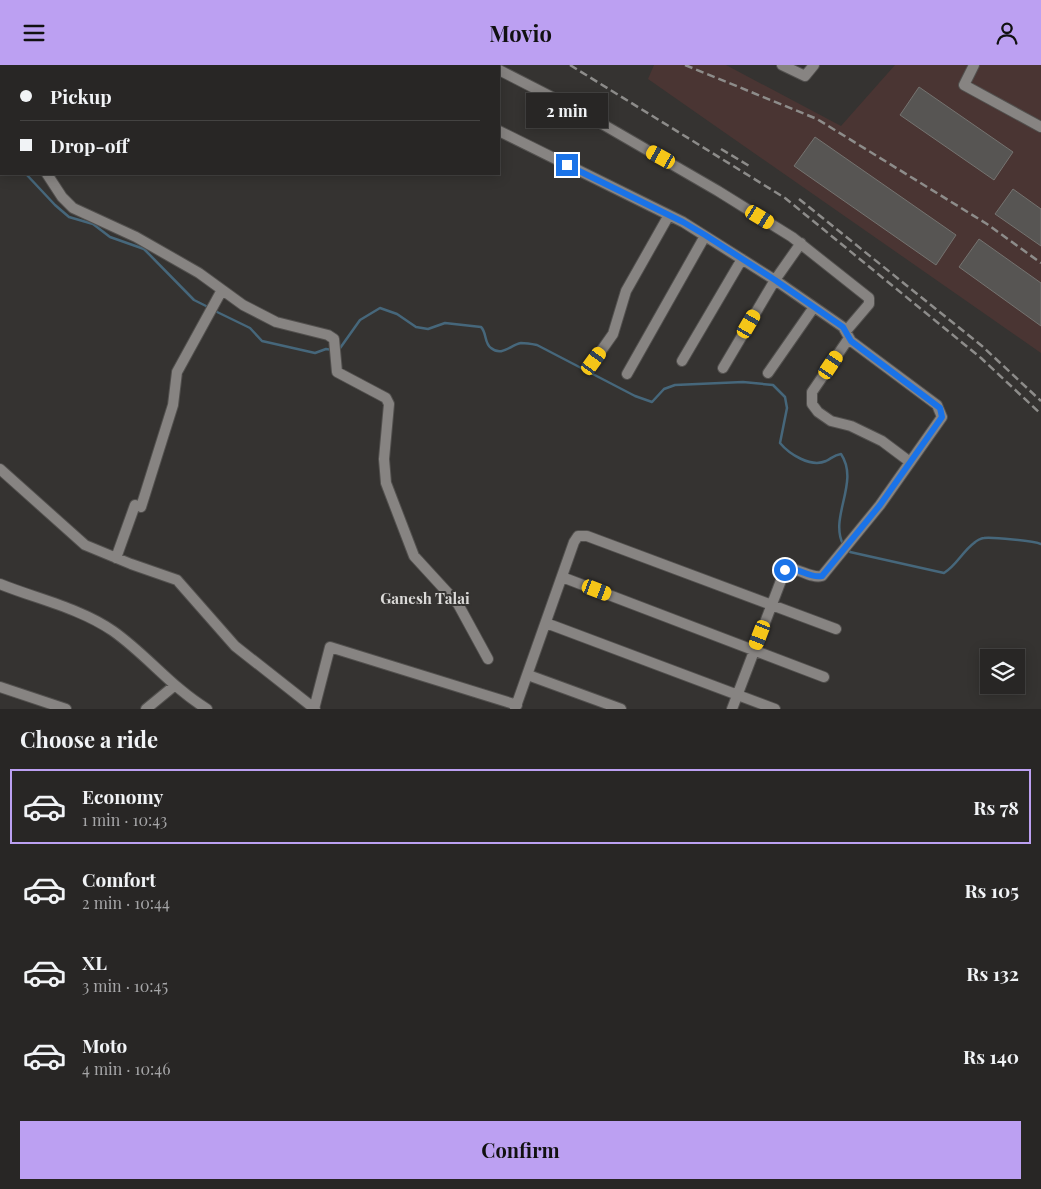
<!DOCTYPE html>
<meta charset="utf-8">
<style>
:root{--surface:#282625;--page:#302e2d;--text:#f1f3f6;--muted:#a5a5a7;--line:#444342;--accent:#bca0f2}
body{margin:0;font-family:"Playfair Display",serif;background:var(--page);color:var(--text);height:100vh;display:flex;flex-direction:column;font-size:19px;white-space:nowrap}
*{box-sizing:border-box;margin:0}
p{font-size:16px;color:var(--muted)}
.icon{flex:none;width:28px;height:28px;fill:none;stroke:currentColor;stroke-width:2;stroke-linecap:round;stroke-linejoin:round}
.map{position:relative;height:644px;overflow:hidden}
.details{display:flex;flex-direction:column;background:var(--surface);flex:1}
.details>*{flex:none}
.hud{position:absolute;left:0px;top:0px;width:500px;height:110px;box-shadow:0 2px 12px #0003,0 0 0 1px var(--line);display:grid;align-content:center;height:110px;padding:0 20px;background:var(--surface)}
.controls{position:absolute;left:980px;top:584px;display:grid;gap:10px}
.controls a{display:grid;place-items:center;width:45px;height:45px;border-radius:0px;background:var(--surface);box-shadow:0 2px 12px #0003,0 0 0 1px var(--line);font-size:25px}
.end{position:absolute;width:22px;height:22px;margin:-11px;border:6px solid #1a73e8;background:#fff;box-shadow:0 0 0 2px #fff}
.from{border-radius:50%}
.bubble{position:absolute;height:35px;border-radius:0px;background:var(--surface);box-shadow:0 2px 12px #0003,0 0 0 1px var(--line);font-size:16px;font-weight:700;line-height:35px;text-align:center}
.car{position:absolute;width:15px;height:30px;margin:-15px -8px;border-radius:6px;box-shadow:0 0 4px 1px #0007;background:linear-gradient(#f5c518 24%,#345 0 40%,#f5c518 0 76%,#345 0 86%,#f5c518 0)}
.hud b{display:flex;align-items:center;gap:18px;height:48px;font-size:19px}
.hud b+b{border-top:1px solid var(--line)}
.hud i{width:12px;height:12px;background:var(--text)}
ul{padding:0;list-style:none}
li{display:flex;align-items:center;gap:15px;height:75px;margin:0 10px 8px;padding:0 10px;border:2px solid transparent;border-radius:0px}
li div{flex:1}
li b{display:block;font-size:19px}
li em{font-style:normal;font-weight:700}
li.on{border-color:var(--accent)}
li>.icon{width:45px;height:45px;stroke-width:1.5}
h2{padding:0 20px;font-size:22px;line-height:60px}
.cta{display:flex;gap:10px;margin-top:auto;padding:10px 20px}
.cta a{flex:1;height:58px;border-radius:0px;background:var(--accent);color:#111;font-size:20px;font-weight:700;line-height:58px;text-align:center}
header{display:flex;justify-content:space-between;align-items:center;height:65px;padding:0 20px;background:var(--accent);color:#111;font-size:22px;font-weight:700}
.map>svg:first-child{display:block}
.industrial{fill:#4a3533}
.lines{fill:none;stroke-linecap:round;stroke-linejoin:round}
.stream{stroke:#46677b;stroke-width:2.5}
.building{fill:#575553;stroke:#757370}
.street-casing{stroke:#52504e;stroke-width:12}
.street{stroke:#878482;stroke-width:10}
.rail{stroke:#8d8c8a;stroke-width:2.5;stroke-dasharray:8 4;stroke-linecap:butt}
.route{stroke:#1a73e8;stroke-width:6}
.labels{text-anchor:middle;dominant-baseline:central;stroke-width:4;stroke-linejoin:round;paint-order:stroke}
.neighbourhood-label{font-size:15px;font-weight:bold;fill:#dbdad8;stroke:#353331}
</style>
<header><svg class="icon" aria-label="menu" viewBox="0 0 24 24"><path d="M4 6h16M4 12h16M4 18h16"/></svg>Movio<svg class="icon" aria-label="person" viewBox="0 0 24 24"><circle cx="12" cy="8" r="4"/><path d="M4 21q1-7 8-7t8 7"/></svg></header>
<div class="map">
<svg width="1041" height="644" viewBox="0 0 1041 644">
<rect width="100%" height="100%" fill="#353331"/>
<path class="industrial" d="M654,0H726L841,61L895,0H1041V288L648,14Z"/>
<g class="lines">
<path class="stream" d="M0,83L1,84
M26,109L55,140L69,152L93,159L110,172L144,184L194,235L208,242
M213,245L250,263L262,276L315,288L326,284L333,285
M338,286L360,255L380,243L397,249L416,262L428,264L445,258L481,262C487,268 484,278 491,283C502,292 510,280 521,278C526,278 532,279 537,280L635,331L652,337L664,324L675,320L743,317L773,320L785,332L787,343L780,378C789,389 811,403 826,396C832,393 834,390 841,389C860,417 829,452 843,479
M847,483L850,487L944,508C957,500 962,487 974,478C976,476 981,473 984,473C993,472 1033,476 1041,479"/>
</g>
<path class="building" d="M919,22L1013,87L994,115L900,50Z
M815,72L956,170L936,200L794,101Z
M1013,124L1041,144V181L995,149Z
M979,174L1041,218V261L959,202Z"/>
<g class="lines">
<defs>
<path id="street" d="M325,0L331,1
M489,0L492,1
M782,0L805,11L814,0
M974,0L964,20L1041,62
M214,1V0
M269,1L270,0
M441,1L442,0
M499,5L585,49L718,126L792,172L869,233V239L846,266
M0,34L1,35
M499,66L683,157L775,215L843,262L851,276L937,340L942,352L880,440L822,511C809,514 796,500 785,505L732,644
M47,109L62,132L73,143L136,172L199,208L243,240L276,257L328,270L334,274L337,307L386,333L389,339L384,394L386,418L414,491L458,539L488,594
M849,273L812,327V339L818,347L831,356L851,361L882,376L910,397
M594,296L613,269L626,226L669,150
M682,296L742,194
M723,303L775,215L801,178
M768,308L814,242
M627,309L705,171
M0,404L85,480L131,499L177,515L235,581L315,644
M141,442L173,340L177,307L222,225
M116,493L135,440
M562,512L824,612
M0,519C37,534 80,543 113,566C147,590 171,622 207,644
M546,558L775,644
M528,610L621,644
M0,622L66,644
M146,644L174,621
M314,644L330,582L517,640
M515,644L574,477L578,471H587L836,564"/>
</defs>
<use href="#street" class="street-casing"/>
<use href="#street" class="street"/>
<path class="rail" d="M570,0L785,133L981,293L1041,349
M685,0L817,54L987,159L1041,198
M721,84L751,102
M799,134L982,281L1041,336"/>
</g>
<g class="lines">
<path class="route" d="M567,100L683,157L705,170L775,215L843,262L851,276L940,343L942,352L880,440L822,511C809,514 796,500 785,505"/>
</g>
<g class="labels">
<g class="neighbourhood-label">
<text x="425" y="533">Ganesh Talai</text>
</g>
</g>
</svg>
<div class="controls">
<a><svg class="icon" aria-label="layers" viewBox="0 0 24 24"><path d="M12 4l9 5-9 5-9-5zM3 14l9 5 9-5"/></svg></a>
</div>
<i class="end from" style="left:785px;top:505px"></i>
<i class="end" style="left:567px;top:100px"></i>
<div class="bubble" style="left:526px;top:28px;width:82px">2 min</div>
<i class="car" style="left:661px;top:92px;rotate:299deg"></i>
<i class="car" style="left:760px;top:152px;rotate:121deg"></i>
<i class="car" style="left:749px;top:259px;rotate:30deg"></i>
<i class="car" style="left:594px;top:296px;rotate:36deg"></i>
<i class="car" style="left:831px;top:300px;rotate:34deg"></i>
<i class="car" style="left:597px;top:525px;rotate:111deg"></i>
<i class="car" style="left:760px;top:570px;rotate:201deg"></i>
<div class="hud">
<b><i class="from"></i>Pickup</b>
<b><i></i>Drop-off</b>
</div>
</div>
<section class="details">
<h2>Choose a ride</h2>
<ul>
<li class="on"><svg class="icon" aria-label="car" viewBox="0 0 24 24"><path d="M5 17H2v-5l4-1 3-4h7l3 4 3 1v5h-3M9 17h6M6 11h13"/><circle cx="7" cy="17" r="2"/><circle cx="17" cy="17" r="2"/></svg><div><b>Economy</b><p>1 min · 10:43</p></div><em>Rs 78</em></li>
<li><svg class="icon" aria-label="car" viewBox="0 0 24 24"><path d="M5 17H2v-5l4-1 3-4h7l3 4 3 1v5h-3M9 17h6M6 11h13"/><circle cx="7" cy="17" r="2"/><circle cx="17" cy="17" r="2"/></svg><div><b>Comfort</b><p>2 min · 10:44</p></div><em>Rs 105</em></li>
<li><svg class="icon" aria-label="car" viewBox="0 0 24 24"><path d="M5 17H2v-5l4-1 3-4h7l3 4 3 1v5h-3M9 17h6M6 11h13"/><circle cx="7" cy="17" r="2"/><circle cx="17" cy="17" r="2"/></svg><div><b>XL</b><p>3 min · 10:45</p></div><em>Rs 132</em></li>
<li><svg class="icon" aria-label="car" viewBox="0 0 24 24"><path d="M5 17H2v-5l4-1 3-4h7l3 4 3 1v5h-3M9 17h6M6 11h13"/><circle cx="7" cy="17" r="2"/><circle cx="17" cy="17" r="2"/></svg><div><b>Moto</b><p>4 min · 10:46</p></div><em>Rs 140</em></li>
</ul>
<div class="cta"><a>Confirm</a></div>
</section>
